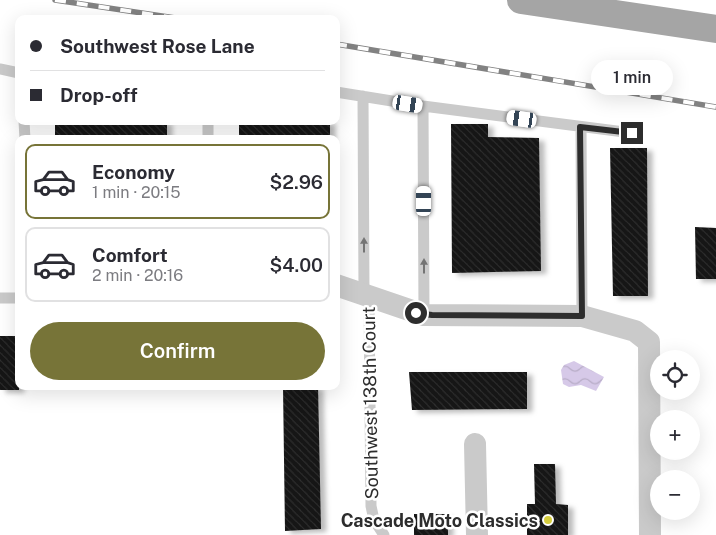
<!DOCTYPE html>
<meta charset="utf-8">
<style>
:root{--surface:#fff;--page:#f2f2f3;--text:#2b2b33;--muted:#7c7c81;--line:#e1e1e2;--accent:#777438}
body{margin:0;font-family:"Public Sans",sans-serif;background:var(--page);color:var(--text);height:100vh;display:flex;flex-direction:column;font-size:19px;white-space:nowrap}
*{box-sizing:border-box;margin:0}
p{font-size:16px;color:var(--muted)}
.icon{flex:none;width:28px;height:28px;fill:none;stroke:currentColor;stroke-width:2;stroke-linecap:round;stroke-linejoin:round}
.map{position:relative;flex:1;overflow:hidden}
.side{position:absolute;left:15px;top:135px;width:325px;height:255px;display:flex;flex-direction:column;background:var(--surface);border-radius:10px;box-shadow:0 5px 20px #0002}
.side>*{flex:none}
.guide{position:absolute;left:15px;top:15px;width:325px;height:110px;border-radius:10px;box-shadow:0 5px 20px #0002;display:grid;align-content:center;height:110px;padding:0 15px;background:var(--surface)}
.buttons{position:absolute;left:650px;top:350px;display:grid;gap:10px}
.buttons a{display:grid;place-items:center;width:50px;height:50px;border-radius:50%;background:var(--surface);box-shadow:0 5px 20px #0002;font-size:25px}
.end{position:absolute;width:22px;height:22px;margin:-11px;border:6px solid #2d2d2d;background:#fff;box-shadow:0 0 0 2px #fff}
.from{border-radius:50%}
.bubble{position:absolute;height:35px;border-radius:18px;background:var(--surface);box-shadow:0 5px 20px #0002;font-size:16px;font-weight:600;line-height:35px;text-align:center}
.car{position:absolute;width:15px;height:30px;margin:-15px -8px;border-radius:6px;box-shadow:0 0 4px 1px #0007;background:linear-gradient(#fff 24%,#345 0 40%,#fff 0 76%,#345 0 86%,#fff 0)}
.guide b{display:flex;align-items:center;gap:18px;height:48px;font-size:19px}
.guide b+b{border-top:1px solid var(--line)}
.guide i{width:12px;height:12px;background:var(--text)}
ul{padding:9px 0 0;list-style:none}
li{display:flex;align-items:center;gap:15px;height:75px;margin:0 10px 8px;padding:0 5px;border:2px solid var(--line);border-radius:10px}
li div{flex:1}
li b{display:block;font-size:19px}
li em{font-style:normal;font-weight:600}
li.current{border-color:var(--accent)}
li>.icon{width:45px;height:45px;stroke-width:1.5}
.primary-button{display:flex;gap:10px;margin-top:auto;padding:10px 15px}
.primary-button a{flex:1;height:58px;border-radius:30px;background:var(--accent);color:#fff;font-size:20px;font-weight:600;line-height:58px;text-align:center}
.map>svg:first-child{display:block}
.water{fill:url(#water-waves)}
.building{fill:url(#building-back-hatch);filter:url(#shadow)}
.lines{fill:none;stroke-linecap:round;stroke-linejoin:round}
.service{stroke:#cacaca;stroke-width:11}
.minor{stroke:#cacaca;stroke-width:22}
.primary{stroke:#a5a5a5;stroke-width:28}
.rail-casing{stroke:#828282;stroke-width:5.5}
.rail{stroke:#fff;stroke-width:4;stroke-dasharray:11;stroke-linecap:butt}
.oneway{fill:#747474}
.route{stroke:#2d2d2d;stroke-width:6}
.poi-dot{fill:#d5cd3e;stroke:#fff;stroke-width:2}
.labels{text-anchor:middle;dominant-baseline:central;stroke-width:5;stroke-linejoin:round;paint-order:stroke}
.street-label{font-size:18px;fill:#2d2d2d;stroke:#fff}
.poi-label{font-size:18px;font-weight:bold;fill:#2d2d2d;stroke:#fff;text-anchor:end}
</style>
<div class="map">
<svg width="716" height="535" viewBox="0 0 716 535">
<defs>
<pattern id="water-waves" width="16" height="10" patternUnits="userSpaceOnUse" patternTransform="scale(1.25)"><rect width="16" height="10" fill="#d6c9e8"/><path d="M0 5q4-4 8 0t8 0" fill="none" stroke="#b8adc7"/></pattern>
<pattern id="building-back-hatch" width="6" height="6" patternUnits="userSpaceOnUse" patternTransform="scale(1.25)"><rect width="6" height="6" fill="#141414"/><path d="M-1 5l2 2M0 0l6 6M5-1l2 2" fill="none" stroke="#2e2e2e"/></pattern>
<filter id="shadow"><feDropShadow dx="5.5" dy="3" stdDeviation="2.5" flood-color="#0004"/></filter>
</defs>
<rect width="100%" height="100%" fill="#fff"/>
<path class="water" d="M574,361L604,377L596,391L581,385L569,387L563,384L561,370L564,365Z"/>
<path class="building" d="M55,121H167V139H55Z
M239,121H330V139H239Z
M451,124H488V137L539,138L541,271L452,273Z
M610,148H647L648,296H613Z
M695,227L716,228V279H696Z
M0,336H19V390H0Z
M409,372H527V409L412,410Z
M283,386H318L321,529L285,531Z
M534,464H555L556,504L568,505V535H527V504H535Z
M414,514H448V535H414Z"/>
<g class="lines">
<path class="service" d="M0,69L19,73
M336,92L423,106L632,133
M363,96L364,294
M423,106L424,315
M24,121L25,139
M581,127L582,316
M208,139V121
M369,297L371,506L374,520L384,535
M0,298H19"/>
<path class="minor" d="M336,285L424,315L582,316L635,331L649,342L650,535
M475,444L477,535"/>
<path class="primary" d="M521,0L716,29"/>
<defs>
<path id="rail" d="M55,0L182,19
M336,44L716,107"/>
</defs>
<use href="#rail" class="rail-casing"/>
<use href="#rail" class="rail"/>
</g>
<defs><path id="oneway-solid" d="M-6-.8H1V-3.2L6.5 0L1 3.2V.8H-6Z" transform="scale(1.25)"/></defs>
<g class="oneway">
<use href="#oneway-solid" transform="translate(364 245) rotate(-90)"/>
<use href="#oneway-solid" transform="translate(424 266) rotate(-90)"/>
</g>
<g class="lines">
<path class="route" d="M416,313L432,315L582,316L580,127L632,133"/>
</g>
<circle class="poi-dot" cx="548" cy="520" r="5"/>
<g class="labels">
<g class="street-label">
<text transform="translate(370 403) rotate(-91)">Southwest 138th Court</text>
</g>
<g class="poi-label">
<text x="538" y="520">Cascade Moto Classics</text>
</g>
</g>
</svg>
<div class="buttons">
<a><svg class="icon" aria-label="locate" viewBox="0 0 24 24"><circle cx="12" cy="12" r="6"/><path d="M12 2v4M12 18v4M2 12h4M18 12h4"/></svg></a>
<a>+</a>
<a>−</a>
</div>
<i class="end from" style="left:416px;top:313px"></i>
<i class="end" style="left:632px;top:133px"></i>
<div class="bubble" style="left:591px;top:60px;width:82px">1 min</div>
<i class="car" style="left:408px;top:104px;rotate:99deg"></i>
<i class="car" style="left:522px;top:119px;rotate:278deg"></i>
<i class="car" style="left:424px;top:201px;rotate:0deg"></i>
<div class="guide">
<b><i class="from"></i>Southwest Rose Lane</b>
<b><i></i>Drop-off</b>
</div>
<section class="side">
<ul>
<li class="current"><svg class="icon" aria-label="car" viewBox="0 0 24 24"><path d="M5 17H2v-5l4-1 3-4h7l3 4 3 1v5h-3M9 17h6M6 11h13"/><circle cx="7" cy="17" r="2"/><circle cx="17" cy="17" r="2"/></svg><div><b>Economy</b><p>1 min · 20:15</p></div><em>$2.96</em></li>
<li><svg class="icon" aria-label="car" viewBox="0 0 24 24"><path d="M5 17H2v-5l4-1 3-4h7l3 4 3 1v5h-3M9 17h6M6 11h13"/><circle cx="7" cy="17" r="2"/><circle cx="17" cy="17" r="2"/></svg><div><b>Comfort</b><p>2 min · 20:16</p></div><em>$4.00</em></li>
</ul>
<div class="primary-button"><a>Confirm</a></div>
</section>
</div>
